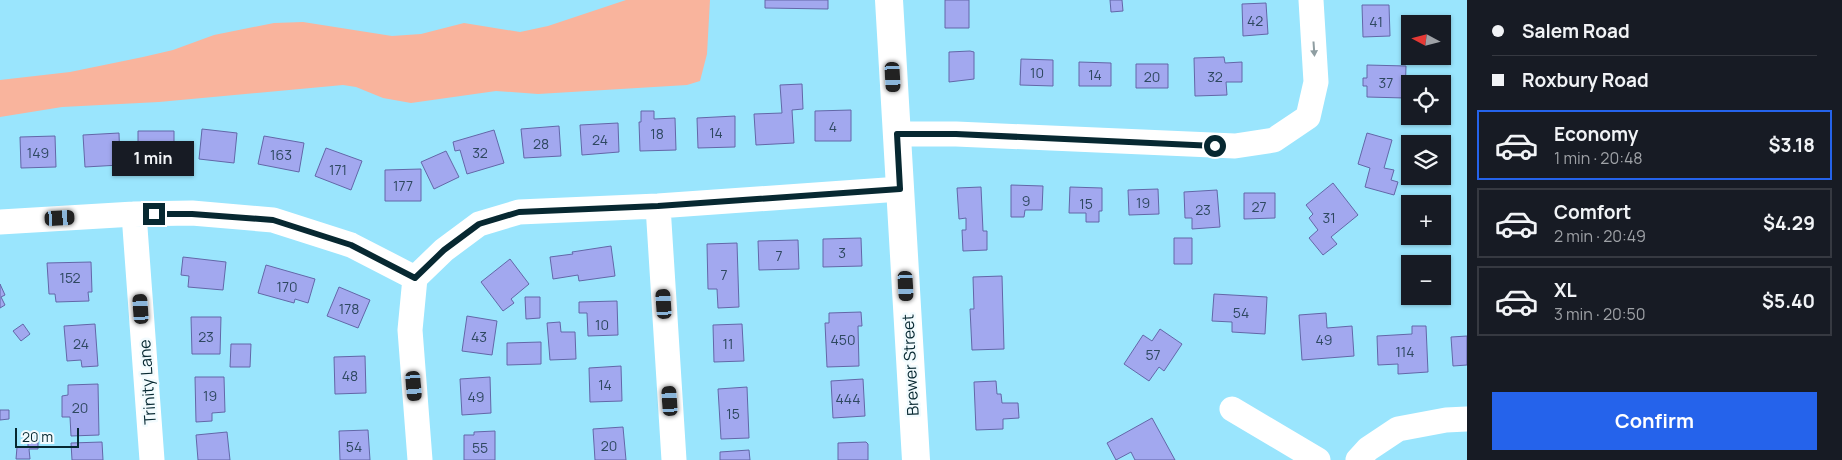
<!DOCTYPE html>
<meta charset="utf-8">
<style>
:root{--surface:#171b24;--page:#20242c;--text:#f1f3f6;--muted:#9ea1a6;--line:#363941;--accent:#2563eb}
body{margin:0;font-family:Manrope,sans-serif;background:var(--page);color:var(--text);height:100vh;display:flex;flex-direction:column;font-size:19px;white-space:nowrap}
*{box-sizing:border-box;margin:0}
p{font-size:16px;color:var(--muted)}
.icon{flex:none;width:28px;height:28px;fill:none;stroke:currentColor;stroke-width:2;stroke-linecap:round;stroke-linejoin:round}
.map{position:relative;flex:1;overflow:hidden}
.drawer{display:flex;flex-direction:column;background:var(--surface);width:375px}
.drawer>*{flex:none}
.hud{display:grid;align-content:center;height:110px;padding:0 25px;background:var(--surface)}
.needle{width:32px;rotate:277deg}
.fabs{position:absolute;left:1401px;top:15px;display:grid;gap:10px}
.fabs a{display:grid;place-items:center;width:50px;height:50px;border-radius:0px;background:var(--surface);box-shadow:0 1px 4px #0004;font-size:25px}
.scale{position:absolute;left:15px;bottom:12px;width:64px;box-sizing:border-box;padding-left:5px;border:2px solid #072831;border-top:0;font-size:14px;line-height:18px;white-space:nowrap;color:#072831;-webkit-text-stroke:4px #f2fbfe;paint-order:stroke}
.end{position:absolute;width:22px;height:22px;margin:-11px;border:6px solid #072831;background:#fff;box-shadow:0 0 0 2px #fff}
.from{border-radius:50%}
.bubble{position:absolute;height:35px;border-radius:0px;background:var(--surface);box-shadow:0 1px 4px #0004;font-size:16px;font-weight:700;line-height:35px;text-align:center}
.car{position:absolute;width:15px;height:30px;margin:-15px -8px;border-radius:6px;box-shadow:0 0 4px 1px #0007;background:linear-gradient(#222 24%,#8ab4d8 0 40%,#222 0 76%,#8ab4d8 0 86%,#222 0)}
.hud b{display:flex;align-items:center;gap:18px;height:48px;font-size:19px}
.hud b+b{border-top:1px solid var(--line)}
.hud i{width:12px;height:12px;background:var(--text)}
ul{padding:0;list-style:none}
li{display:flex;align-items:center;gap:15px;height:70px;margin:0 10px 8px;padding:0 15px;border:2px solid var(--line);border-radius:0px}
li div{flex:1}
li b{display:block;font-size:19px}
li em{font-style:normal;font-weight:700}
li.on{border-color:var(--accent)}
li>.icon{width:45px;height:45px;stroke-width:1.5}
.cta{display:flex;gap:10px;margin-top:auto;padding:10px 25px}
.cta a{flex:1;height:58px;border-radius:0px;background:var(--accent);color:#fff;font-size:20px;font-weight:700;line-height:58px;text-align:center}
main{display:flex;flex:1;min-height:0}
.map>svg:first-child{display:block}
.green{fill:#f9b49d}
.building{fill:#a2a8ef;stroke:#6367a8}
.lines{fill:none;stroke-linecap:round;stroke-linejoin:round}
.minor{stroke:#fff;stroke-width:25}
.secondary{stroke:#fff;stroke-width:28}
.oneway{fill:#8f9ea2}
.route{stroke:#072831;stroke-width:6}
.labels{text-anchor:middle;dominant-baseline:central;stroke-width:5;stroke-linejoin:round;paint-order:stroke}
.number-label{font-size:14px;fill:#2e4860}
.street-label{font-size:16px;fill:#072831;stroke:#f2fbfe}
</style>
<main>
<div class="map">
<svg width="1467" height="460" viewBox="0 0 1467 460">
<rect width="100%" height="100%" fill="#9ae5fd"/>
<path class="green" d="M626,0H710L707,54L700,81L687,85L538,94L496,91L411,103L383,98L356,87L343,85L159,102L62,107L0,117V80L70,72L143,57L173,50L214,35L274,23L303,22L392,36L421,34L464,23L520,32L548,26Z"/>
<path class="building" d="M765,0H828V9L765,8Z
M945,0H969V28H945Z
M1110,0H1122L1123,11L1111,12Z
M1266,3L1268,34L1243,36L1242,4Z
M1362,5H1389L1390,36L1363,37Z
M970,51L974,52V79L949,82V52Z
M1224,57L1225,63L1242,62V82H1226L1227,95L1195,96L1194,58Z
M1021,59L1053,60V86L1020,85Z
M1079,62L1111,63V86H1079Z
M1136,64H1168V88H1136Z
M1367,65L1406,66L1405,98L1367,97V86H1363V78H1367Z
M802,84L803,109L792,110L794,143L756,145L754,114L782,113L780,85Z
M851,110V141H815V111Z
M641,111H654V119L675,118L676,150L640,151L639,122H641Z
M735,116V147L698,148L697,118Z
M618,123L619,152L582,155L580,125Z
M559,126L561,156L524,158L521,129Z
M202,129L237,133L234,163L199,159Z
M494,130L504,163L467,174L460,150L455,151L453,142Z
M138,131H174V162H138Z
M119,133L120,165L85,167L83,135Z
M1367,133L1392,140L1384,168L1394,170L1391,180L1398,182L1394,195L1365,187L1370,168L1358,164Z
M55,136L56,167L21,168L20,137Z
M264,136L304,143L299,172L258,164Z
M326,148L362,161L351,190L315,176Z
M446,151L459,177L434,189L421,162Z
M421,169V201H385V170Z
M1333,183L1358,215L1331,237L1337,244L1323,255L1309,238L1318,230L1309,218L1313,214L1306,205Z
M1011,185L1043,186L1042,210H1025L1024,217H1011Z
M981,187L983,231H987V250L963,251L962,230H966V218L959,219L957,188Z
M1070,187L1102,188V211H1099V222H1086V213H1069Z
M1158,189L1159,214L1129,215L1128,190Z
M1217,190L1220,227L1192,229V218H1185L1184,192Z
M1244,193H1275V218L1244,219Z
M861,238L862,266L823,267V239Z
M1174,238H1192V264H1174Z
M798,240L799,269L759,270L758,241Z
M737,243L739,307L718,308L717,289H708L707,244Z
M611,246L615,276L579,281L578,275L553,279L550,257L573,254L572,252Z
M183,257L226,262L223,290L188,287L189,276L181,275Z
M510,259L529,284L511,299L514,303L503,311L481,282Z
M91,262L92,292H88L89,301L56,302L55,294H49L47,263Z
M266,265L315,279L308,303L295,299L294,303L258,293Z
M1002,276L1004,349L972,350L970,309H974L973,277Z
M0,284L5,295L1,297L5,305L0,308Z
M339,287L370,300L358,328L327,316Z
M1214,294L1267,297L1265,334L1232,332V322L1212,321Z
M525,297H540V318L526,319Z
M617,301L618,335L588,336L587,313H579V302Z
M861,312L862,326H858L859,366L827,367L825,323H829V313Z
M1326,313L1327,328L1352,326L1354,356L1302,360L1299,315Z
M467,316L497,321L492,355L462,351Z
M191,317H221L220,354H192Z
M560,322L561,332H575L576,359L550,360L547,323Z
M23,324L30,334L21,341L13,331Z
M95,324L98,366L82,367L81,360L67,361L64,326Z
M742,324L744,361L714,362L713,325Z
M1412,326H1426L1428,372L1398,374V364L1378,365L1377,336L1412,334Z
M1160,329L1182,344L1164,371L1159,367L1149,381L1124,364L1143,335L1152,341Z
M1467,336V365L1453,366L1451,337Z
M541,342V364L507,365V343Z
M231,344H251L250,367H230Z
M365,356L366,393L335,394L334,357Z
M621,366L622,401L590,402L589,368Z
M195,377H224L225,412L212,413V421L196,422Z
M490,377L491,413L462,415L460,379Z
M863,379L865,416L833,418L831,381Z
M996,381L997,394H1001L1002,403H1018L1019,418L1003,419V429L976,430L974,382Z
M98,384L99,435L71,436L70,417H62V396L68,395V385Z
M747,387L749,438L721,439L718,389Z
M0,410H9V419L0,420Z
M1152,418L1175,460H1135L1131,452L1116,460L1107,443Z
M623,427L626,460H595L593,429Z
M368,430L370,460H340L339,431Z
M495,431V460H464V435H474V432Z
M227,432L230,460H198L196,435Z
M28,441H38V449H29L30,459H16L17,447H28Z
M102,442L103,460H72L71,443Z
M866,442L868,444V460H838V443Z
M749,450L750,460H720V452Z"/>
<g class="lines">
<path class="minor" d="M897,134H956L1235,146L1274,140L1308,117L1316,82L1311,0
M658,206L674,460
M134,214L152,460
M0,222L134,214L192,213L273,220L351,245L415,278L444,250L479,224L519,212L658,206L900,189
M415,278L410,330L420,460
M1232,409L1318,460
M1358,460L1368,449L1398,429L1446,420L1467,419"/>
<path class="secondary" d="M889,0L916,460"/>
</g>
<defs><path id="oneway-solid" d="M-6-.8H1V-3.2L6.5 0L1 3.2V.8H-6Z" transform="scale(1.25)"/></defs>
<use class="oneway" href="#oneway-solid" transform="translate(1314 49) rotate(86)"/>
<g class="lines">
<path class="route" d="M154,214H192L273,220L351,245L415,278L444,250L479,224L519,212L658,206L900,189L897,134H956L1215,146"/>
</g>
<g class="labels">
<g class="number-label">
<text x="1255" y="20">42</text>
<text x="1376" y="21">41</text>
<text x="1037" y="72">10</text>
<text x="1095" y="74">14</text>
<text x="1152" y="76">20</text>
<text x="1215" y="76">32</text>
<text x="1386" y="82">37</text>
<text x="833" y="126">4</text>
<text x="716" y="132">14</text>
<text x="657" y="133">18</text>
<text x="600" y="139">24</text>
<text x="541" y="143">28</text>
<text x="38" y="152">149</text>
<text x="480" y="152">32</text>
<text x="281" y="154">163</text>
<text x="338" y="169">171</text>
<text x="403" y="185">177</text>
<text x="1026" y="200">9</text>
<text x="1143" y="202">19</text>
<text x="1086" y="203">15</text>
<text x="1259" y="206">27</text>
<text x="1203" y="209">23</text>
<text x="1329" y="217">31</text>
<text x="842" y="252">3</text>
<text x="779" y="255">7</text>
<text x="724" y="274">7</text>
<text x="70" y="277">152</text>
<text x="287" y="286">170</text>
<text x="349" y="308">178</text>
<text x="1241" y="312">54</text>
<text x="602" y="324">10</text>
<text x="206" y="336">23</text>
<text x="479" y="336">43</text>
<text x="843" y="339">450</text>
<text x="1324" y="339">49</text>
<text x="81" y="343">24</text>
<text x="728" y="343">11</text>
<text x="1405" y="351">114</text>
<text x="1153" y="354">57</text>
<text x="350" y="375">48</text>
<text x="605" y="384">14</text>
<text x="210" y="395">19</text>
<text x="476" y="396">49</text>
<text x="848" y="398">444</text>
<text x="80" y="407">20</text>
<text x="733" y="413">15</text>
<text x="609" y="445">20</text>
<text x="354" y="446">54</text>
<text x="480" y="447">55</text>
</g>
<g class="street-label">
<text transform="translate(910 365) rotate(-93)">Brewer Street</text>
<text transform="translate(147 382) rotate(-94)">Trinity Lane</text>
</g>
</g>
</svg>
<div class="fabs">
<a><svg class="needle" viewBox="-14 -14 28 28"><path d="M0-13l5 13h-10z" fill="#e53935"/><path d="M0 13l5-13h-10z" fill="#9ea1a6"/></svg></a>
<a><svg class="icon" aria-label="locate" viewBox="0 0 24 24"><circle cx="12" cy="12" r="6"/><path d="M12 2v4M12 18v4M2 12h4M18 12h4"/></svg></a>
<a><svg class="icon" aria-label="layers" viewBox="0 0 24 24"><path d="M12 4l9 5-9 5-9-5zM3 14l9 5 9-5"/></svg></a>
<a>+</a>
<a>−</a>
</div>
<div class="scale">20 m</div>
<i class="end from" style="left:1215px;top:146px"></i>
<i class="end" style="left:154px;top:214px"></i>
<div class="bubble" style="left:112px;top:141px;width:82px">1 min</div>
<i class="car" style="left:893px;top:77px;rotate:177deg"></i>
<i class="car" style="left:60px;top:218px;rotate:87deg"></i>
<i class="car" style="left:906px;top:286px;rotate:177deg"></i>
<i class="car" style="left:664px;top:304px;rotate:356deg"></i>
<i class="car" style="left:141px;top:309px;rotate:356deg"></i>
<i class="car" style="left:414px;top:386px;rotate:175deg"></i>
<i class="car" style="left:670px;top:401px;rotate:356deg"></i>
</div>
<section class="drawer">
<div class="hud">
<b><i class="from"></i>Salem Road</b>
<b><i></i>Roxbury Road</b>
</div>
<ul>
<li class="on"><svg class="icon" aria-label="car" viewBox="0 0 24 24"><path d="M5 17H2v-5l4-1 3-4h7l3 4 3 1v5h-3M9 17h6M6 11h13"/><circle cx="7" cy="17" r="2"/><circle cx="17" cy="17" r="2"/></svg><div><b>Economy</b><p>1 min · 20:48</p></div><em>$3.18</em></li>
<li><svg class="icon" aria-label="car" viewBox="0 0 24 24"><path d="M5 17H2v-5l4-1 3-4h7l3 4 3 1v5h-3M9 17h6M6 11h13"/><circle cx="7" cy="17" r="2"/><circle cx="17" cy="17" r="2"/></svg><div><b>Comfort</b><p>2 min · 20:49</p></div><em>$4.29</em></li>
<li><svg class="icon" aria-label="car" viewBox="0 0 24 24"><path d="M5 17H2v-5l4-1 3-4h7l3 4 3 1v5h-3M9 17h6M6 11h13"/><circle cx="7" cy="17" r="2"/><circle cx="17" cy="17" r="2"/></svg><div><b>XL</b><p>3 min · 20:50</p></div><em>$5.40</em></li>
</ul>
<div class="cta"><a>Confirm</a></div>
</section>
</main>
